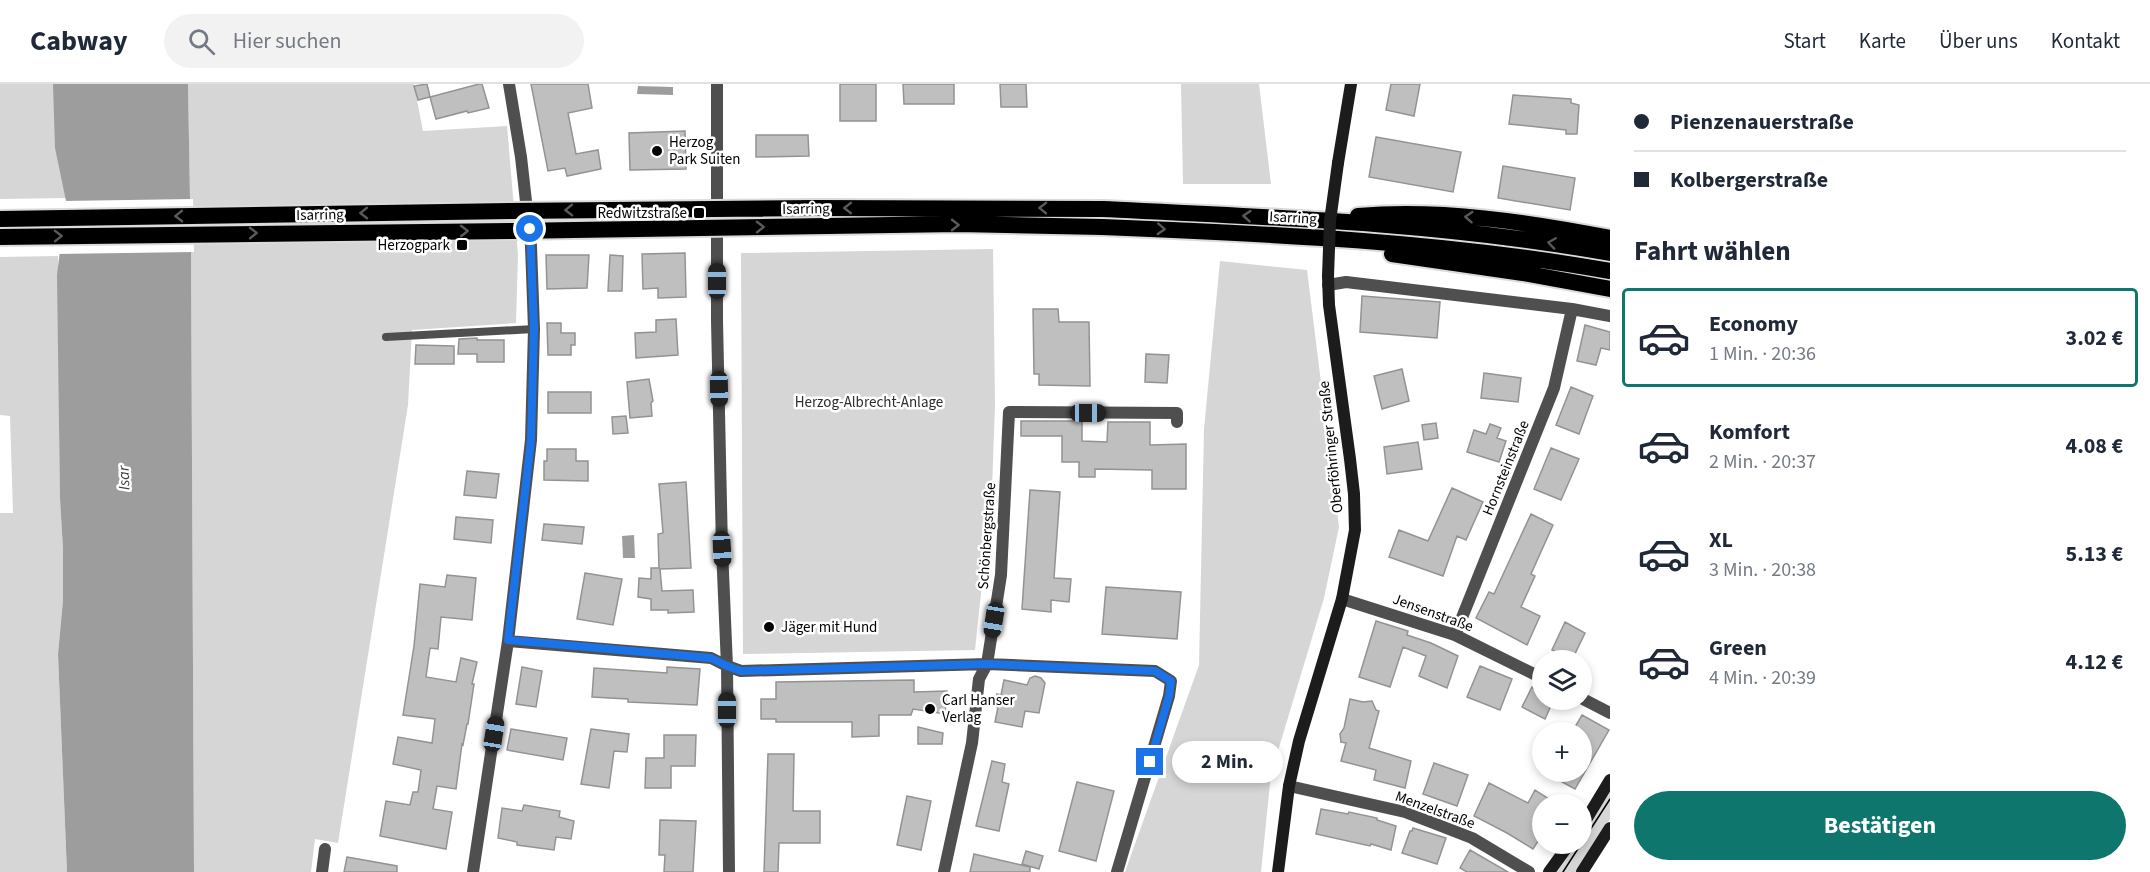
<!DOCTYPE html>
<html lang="de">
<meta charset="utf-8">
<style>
:root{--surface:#fff;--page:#f2f2f3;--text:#1f2937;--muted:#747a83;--line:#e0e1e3;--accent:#0f766e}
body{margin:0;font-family:"Source Sans 3",sans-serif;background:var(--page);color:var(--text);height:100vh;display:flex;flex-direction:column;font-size:22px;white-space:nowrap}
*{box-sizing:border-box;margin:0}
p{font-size:20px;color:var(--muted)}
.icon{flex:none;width:33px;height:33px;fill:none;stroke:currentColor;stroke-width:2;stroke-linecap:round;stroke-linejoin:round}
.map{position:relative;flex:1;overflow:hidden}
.side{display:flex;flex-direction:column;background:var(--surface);width:540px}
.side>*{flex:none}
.hud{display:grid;align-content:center;height:132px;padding:0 24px;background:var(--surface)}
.fabs{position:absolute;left:1532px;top:566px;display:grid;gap:12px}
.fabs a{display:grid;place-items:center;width:60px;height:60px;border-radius:50%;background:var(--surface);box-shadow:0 3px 9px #0003;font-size:30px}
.end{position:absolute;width:27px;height:27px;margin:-14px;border:8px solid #1a73e8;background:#fff;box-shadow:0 0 0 3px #fff}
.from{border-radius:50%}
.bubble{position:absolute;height:42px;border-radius:21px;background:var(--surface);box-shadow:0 3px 9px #0003;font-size:20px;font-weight:700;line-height:42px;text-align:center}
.car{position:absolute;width:18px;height:36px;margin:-18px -9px;border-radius:8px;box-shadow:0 0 4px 2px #0007;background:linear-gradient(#222 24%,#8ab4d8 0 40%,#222 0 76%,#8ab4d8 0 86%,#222 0)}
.hud b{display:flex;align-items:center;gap:21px;height:57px;font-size:22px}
.hud b+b{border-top:2px solid var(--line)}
.hud i{width:15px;height:15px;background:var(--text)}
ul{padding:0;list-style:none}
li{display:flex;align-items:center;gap:18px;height:99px;margin:0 12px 9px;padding:0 12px;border:3px solid transparent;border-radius:6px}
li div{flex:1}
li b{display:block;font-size:22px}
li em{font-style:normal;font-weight:700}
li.current{border-color:var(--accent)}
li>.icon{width:54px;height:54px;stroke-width:1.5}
h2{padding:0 24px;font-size:27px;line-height:72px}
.button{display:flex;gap:12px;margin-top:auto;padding:12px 24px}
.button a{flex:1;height:69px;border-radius:36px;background:var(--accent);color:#fff;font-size:24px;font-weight:700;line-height:69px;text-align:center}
header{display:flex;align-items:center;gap:36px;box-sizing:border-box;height:84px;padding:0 30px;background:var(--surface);border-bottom:2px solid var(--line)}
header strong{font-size:28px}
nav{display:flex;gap:33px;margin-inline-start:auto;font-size:21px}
.search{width:420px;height:54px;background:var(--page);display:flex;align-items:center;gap:15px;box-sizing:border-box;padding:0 21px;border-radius:33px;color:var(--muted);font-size:22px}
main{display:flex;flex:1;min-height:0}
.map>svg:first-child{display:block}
.green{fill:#d6d6d6}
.water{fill:#9d9d9d}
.pier{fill:#fff}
.building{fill:#bfbfbf;stroke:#939393;stroke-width:1.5}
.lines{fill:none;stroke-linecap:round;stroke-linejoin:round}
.trunk-casing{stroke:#dbdbdb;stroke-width:20}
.service{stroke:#4f4f4f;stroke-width:8}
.minor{stroke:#4f4f4f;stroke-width:12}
.secondary{stroke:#1c1c1c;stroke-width:12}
.trunk{stroke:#000;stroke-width:16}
.tram{stroke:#000;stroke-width:1.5}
.trunk-bridge-casing{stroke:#dbdbdb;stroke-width:20;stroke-linecap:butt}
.secondary-bridge{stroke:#1c1c1c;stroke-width:12}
.trunk-bridge{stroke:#000;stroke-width:16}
.oneway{stroke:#595959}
.route{stroke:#1a73e8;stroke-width:8}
.poi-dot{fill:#000;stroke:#fff;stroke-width:2}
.labels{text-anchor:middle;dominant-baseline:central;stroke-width:5;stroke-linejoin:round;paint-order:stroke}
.poi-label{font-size:15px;fill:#000;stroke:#fff;text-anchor:start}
.street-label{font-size:15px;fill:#000;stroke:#fff}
.park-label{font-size:15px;fill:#2d2d2d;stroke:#fff}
.water-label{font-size:16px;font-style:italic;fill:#3e3e3e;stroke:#fff}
</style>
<header>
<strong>Cabway</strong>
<div class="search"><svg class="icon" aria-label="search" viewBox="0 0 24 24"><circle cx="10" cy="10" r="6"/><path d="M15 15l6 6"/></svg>Hier suchen</div>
<nav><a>Start</a><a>Karte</a><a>Über uns</a><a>Kontakt</a></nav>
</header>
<main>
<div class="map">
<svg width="1610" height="788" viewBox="0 0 1610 788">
<rect width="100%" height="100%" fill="#fff"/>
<path class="green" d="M0,0H66L68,114L0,115Z
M188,0H414L423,47L507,42L518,171L516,239L412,246L408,321L338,759L315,755L311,788H194L191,171Z
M1181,0H1259L1271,100H1183Z
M993,165L995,320L992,405L975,566L743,570L741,169Z
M58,172L60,415L63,465V516L58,570L67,788H0V429H13L10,332L0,331V173Z
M1220,177L1307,186L1339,443L1324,514L1271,690L1261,788H1125L1199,581L1204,345Z
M1610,706V735L1576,788H1557L1577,759H1581V752Z"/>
<path class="water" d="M53,0H188L191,171L194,788H67L58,570L63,516V465L60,415L57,191L66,117L55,64Z
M638,2L673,3V11L637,10Z
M634,451L635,474H623L622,452Z"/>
<path class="pier" d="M193,115L194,168L55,170L62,117Z"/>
<path class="building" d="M427,0L430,13L418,16L414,2Z
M479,0H482L489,24L468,29L467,27L436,35L430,13Z
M531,0H588L592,24L568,29L576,70L598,66L601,85L567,92L565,84L548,87Z
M840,0H876V37H840Z
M903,0H954V20H904Z
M1000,0H1026L1027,23H1001Z
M1391,0H1420L1414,32L1386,26Z
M1513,11L1571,15V19L1579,21L1577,50H1566V46L1509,40Z
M685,47L686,85L630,86L629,49Z
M756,51H808L809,72L756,73Z
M1376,53L1461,68L1453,108L1369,93Z
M1503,82L1575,94L1570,126L1498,114Z
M685,169L686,213L658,214V204L643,205L642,170Z
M546,171H589L587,204L547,205Z
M610,171L623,172L622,207H608Z
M1362,212L1440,218L1437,254L1360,248Z
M1033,225H1058L1059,238H1089L1090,302L1039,301V290H1034Z
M676,235L678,271L636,274L635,249L656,248V236Z
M547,239H561V249H575V261H571V271H548Z
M1585,241L1610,248V266L1601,264L1596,281L1577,277Z
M477,254V256H504V278H477V270H458L459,255Z
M416,261L454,262V280H415Z
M1146,270L1169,271L1167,299L1145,298Z
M1402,285L1409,317L1382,325L1374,292Z
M1484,289L1521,294L1518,318L1481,314Z
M649,295L653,317L651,319L652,332L630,334L627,298Z
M1571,303L1593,312L1579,350L1556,341Z
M548,308H591V329H548Z
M626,332L628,349L613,350L612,333Z
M1021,337H1082V357L1107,358L1108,338H1150V361L1186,360V405H1152V386L1095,385V393H1079V378H1062V352H1021Z
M1436,339L1438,354L1424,356L1422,341Z
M1490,340L1501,344L1497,354L1506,357L1499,378L1467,368L1474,346L1486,350Z
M1418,358L1422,385L1387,390L1384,363Z
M1551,364L1579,375L1561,416L1534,405Z
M547,365H576V377H588V397L544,396V377H547Z
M467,387L499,390L496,414L464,411Z
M686,398L691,484L660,485L662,507L693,506L694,528L668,529V526H651V515L638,513L639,494L651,495V484H659L658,450L663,449L659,400Z
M1452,404L1483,418L1466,456L1457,452L1443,492L1389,473L1399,446L1428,457Z
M1030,406L1060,408L1054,494L1071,495L1069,518L1051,516V528L1022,525Z
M1531,430L1553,441L1531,490L1535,492L1521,523L1540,532L1527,561L1476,534L1489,508L1494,510Z
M456,433L493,436L491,459L454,455Z
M544,440L584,443L582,460L542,456Z
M585,489L622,495L613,541L577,535Z
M447,491L476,494L472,536L441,533L438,565L430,564L426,593L456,598L461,574L477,578L472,600H474L468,640H467L463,661L462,660L456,705L437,702L433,725L452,728L446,765L380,752L386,717L410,721L413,708H418L421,686L393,680L398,653L432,659L435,635L403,631L414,562L420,500L445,503Z
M1106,503L1181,508L1177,555L1102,550Z
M1376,537L1408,547L1407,551L1431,559L1458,572L1447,604L1419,592L1426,572L1403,563L1390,603L1359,593Z
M1565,538L1585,549L1572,576L1552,566Z
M1480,582L1512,595L1500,626L1467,613Z
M522,583L542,587L536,623L516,620Z
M667,583L700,585L697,621L628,618V615L592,613L594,584L667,589Z
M1035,592L1041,594L1045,599L1039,629L1025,627L1022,643L995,638L998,623L994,622L997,610L1001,611L1004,596L1027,601L1030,594Z
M914,596V608L947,607L945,630L913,625L911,631H879V652L852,653V638H776V635H761V615H776V598Z
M1532,603L1542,609V615H1554L1545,635L1522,623Z
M1350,615L1363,618L1372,617L1376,626L1379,627L1369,664L1411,677L1405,704L1374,696L1376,686L1341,677L1346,659L1341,658L1340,650L1344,644Z
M1582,631L1609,646L1575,705L1542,687H1581V648H1572Z
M918,643L943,649L942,660H918Z
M511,645L567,654L563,676L507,666Z
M591,645L629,650L627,668L614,667L609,704L581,700Z
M664,651H696L695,682H671V704H645L646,674H664Z
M768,670H794L793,727H820V759H779L778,788H764Z
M992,677L1005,680L1002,698L1009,700L999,747L976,742Z
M1434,679L1468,691L1457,722L1423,710Z
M1077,698L1114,707L1096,777L1059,767Z
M1489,699L1528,719L1535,706L1557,720H1542V751L1533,765L1507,749L1474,732Z
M907,712L931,717L921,766L897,761Z
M524,721L560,727L559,733L574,737L571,755L556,753L554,766L517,761V758L498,754L502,724L522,727Z
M1321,725L1348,730L1349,728L1377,734V736L1396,742L1391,766L1371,760L1370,762L1316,750Z
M660,736L696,737L693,788H664L665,771H659Z
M1413,744L1446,754L1437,780L1402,769L1410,747H1412Z
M1470,766L1508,788H1467L1460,784Z
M1026,767L1043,772L1039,785L1022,780Z
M974,770L1030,783V788H970Z
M347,773L397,782V788H344Z"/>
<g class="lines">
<defs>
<path id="trunk" d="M1102,125C1271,133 1443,139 1610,169
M1358,132C1442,125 1527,138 1610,154
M0,135L510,127
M1102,143C1272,150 1442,157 1610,187
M0,153L512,147
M1392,170L1523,189L1610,205"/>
</defs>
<use href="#trunk" class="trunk-casing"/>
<path class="service" d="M386,253L534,245"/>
<path class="minor" d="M717,0V237L722,465L727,582L729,788
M1328,201L1346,198L1572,225L1610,232
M1342,515L1455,551L1542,594
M1455,551L1554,304L1572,225
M508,557L711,574L727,582L741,587L987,580L1155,587L1171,597L1169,612L1117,788
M1581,614L1610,629
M1289,702L1405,728L1472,754L1529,788
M322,788L325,765
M473,788L508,557L531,356L534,245L531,162L521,73L509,0
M944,788L972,659L979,595L987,580L1001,491L1009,328L1177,329V338"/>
<path class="secondary" d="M1338,79L1351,0
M1581,744L1610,696
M1278,788L1289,702L1299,657L1342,515L1355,446L1354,410L1350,375L1329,221L1328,192
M1549,788L1570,759
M1582,788L1610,744"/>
<use href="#trunk" class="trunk"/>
<path class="tram" d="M1563,788L1610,715"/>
<defs>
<path id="trunk-bridge" d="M510,127L815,124L1102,125
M512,147L958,140L1102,143"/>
</defs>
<use href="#trunk-bridge" class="trunk-bridge-casing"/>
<path class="secondary-bridge" d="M1328,192L1330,137L1338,79"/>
<use href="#trunk-bridge" class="trunk-bridge"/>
</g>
<defs><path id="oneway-chevron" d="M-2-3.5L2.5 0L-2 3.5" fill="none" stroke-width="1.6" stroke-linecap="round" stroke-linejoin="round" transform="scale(1.5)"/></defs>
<g class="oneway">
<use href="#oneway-chevron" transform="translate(848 124) rotate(180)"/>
<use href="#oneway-chevron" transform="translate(1043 124) rotate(-179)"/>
<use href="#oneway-chevron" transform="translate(569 126) rotate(179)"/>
<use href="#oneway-chevron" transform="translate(364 129) rotate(179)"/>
<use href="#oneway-chevron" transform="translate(179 132) rotate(179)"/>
<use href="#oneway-chevron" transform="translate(1247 132) rotate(-176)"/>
<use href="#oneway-chevron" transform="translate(1469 133) rotate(-176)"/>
<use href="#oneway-chevron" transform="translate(955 141)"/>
<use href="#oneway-chevron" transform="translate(760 143) rotate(-1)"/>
<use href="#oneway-chevron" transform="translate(1161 145) rotate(3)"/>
<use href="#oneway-chevron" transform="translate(464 147)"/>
<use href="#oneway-chevron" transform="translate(253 149) rotate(-1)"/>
<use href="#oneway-chevron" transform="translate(58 152) rotate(-1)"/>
<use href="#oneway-chevron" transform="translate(1552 159) rotate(-172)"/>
</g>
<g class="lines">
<path class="route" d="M530,145L534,245L531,356L508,556L711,574L727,582L741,587L987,580L1155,587L1171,597L1169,612L1150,678"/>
</g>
<g class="poi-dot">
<circle cx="657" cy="67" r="6"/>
<rect x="693" y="123" width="12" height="12" rx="3"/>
<rect x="456" y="155" width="12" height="12" rx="3"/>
<circle cx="769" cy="543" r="6"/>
<circle cx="930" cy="625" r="6"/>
</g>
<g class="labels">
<g class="poi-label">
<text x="669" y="58">Herzog<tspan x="669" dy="17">Park Suiten</tspan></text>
<text x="687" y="129" text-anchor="end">Redwitzstraße</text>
<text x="450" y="161" text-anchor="end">Herzogpark</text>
<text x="781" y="543">Jäger mit Hund</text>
<text x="942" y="616">Carl Hanser<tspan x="942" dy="17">Verlag</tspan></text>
</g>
<g class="street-label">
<text transform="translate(806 125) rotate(-1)">Isarring</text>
<text transform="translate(320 131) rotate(-1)">Isarring</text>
<text transform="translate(1293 134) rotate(3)">Isarring</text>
<text transform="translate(1331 363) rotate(-96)">Oberföhringer Straße</text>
<text transform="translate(1506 384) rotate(-68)">Hornsteinstraße</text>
<text transform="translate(987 452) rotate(-86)">Schönbergstraße</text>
<text transform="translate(1433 529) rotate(20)">Jensenstraße</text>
<text transform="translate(1435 726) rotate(20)">Menzelstraße</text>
</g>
<g class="park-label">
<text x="869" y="318">Herzog-Albrecht-Anlage</text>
</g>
<g class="water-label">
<text transform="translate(124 394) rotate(-92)">Isar</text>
</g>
</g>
</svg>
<div class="fabs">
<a><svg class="icon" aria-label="layers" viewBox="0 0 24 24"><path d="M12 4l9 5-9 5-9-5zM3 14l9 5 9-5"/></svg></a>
<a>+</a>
<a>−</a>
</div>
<i class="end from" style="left:530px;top:145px"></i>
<i class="end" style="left:1150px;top:678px"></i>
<div class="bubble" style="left:1172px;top:657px;width:111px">2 Min.</div>
<i class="car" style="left:717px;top:197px;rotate:0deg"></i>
<i class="car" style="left:719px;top:305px;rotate:179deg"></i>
<i class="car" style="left:1088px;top:329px;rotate:90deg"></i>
<i class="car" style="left:722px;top:465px;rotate:177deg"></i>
<i class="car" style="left:994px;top:536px;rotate:189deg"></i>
<i class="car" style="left:727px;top:626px;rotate:0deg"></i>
<i class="car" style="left:494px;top:650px;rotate:9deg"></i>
</div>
<section class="side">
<div class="hud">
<b><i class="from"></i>Pienzenauerstraße</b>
<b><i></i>Kolbergerstraße</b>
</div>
<h2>Fahrt wählen</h2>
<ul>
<li class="current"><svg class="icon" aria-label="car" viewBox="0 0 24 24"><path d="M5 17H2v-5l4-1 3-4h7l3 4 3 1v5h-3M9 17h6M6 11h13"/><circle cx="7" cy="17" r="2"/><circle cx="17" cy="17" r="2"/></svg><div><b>Economy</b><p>1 Min. · 20:36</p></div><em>3.02 €</em></li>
<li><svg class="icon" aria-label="car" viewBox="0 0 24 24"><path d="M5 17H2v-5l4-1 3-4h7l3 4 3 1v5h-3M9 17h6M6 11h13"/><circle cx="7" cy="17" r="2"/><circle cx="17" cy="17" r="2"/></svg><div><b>Komfort</b><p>2 Min. · 20:37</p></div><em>4.08 €</em></li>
<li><svg class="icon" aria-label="car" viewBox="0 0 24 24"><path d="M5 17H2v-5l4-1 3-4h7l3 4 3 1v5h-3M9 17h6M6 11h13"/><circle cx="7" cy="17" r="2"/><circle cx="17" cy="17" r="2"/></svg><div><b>XL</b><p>3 Min. · 20:38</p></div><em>5.13 €</em></li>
<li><svg class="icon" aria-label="car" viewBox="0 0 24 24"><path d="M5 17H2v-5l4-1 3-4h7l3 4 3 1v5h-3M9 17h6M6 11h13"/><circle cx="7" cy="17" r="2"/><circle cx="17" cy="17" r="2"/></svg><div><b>Green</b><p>4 Min. · 20:39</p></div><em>4.12 €</em></li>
</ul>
<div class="button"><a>Bestätigen</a></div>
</section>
</main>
